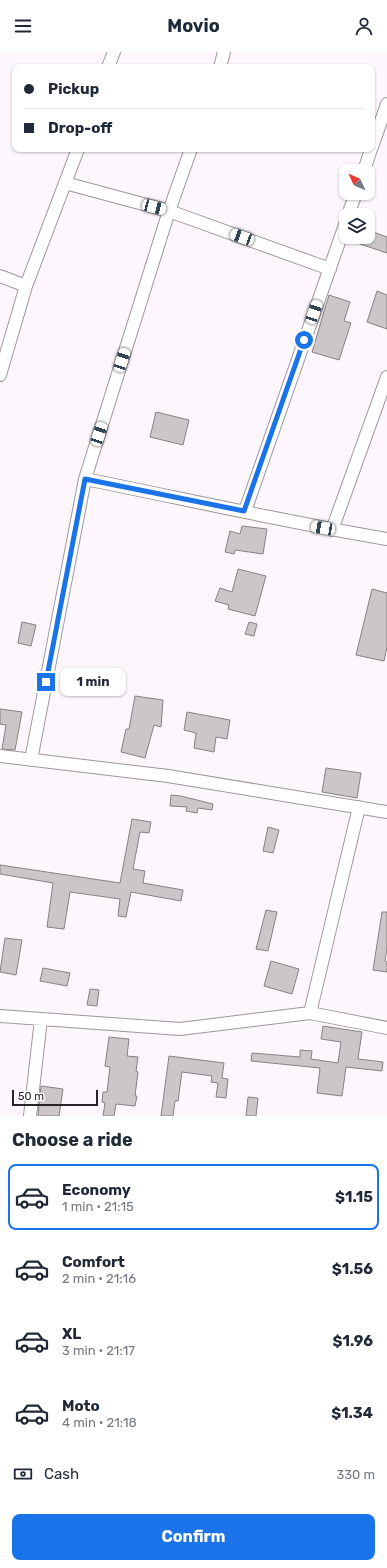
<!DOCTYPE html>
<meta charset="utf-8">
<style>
:root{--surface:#fff;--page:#f6f6f7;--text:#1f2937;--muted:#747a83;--line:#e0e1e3;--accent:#1a73e8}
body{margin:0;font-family:Rubik,sans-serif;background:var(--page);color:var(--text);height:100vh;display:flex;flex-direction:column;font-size:15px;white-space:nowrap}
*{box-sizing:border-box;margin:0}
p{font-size:13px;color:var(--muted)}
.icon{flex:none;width:22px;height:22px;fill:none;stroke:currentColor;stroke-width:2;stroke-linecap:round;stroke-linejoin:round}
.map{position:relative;height:1064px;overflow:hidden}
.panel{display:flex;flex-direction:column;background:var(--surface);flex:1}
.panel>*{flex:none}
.guide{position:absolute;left:12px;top:12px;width:363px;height:88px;border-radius:8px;box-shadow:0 1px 3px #0004;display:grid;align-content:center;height:88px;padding:0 12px;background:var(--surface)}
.needle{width:26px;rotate:314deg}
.fabs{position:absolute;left:339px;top:112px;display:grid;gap:8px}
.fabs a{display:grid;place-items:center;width:36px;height:36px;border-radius:8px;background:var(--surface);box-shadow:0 1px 3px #0004;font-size:20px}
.scale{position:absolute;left:12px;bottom:10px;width:86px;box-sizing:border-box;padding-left:4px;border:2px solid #262426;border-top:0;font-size:11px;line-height:14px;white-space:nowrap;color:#262426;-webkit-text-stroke:3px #fff;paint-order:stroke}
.end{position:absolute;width:18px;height:18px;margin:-9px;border:5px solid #1a73e8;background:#fff;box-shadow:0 0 0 2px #fff}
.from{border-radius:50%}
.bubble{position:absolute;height:28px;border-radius:8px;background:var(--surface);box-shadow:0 1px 3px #0004;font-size:13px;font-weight:700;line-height:28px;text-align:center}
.car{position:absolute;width:12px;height:24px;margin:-12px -6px;border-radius:5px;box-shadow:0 0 3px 1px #0007;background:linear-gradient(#fff 24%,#345 0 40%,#fff 0 76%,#345 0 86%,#fff 0)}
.guide b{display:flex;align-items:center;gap:14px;height:38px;font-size:15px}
.guide b+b{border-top:1px solid var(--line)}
.guide i{width:10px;height:10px;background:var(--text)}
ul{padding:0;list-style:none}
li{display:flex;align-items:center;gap:12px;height:66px;margin:0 8px 6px;padding:0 4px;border:2px solid transparent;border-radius:8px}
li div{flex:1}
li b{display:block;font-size:15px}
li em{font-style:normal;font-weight:700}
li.current{border-color:var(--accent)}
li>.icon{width:36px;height:36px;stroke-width:1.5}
h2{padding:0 12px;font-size:18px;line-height:48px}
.pay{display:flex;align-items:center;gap:10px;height:44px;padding:0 12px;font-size:15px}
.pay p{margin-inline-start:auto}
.button{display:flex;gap:8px;margin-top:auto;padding:8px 12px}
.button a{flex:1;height:46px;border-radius:8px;background:var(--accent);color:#fff;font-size:16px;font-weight:700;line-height:46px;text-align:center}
header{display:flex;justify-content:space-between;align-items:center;height:52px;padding:0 12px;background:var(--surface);font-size:18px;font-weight:700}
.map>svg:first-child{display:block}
.building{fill:#cdc6c9;stroke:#878183}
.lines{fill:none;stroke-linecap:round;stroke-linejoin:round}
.minor-casing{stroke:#9c979b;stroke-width:14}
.minor{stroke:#fff;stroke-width:12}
.route{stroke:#1a73e8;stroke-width:5}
</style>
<header><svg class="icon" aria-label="menu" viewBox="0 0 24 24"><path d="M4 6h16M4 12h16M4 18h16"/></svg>Movio<svg class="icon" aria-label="person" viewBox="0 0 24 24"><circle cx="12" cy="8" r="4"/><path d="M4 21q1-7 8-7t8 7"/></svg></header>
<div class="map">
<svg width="387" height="1064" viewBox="0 0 387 1064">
<rect width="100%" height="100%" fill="#fdf7fd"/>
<path class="building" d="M373,180L387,185V201L348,188L349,185H371Z
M377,239L387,243V277L367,270Z
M329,243L350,250L344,269L351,271L339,308L312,300Z
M156,360L189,368L183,393L150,385Z
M242,474L267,477L263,502L235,498L234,502L225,500L230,479L240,482Z
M238,517L266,524L255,564L228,557L229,553L215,549L220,536L232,540Z
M372,537L387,541V595L384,609L356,603Z
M22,570L36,573L31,594L18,591Z
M249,570L257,572L254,584L245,582Z
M135,644L163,648L161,675L154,673L145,706L121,700L126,677H129Z
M0,657L22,660L15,698L2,697L6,673L0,672Z
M187,660L230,668L227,687L216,685L214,700L194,696L196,681L184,678Z
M326,716L361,721L357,746L322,740Z
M171,743L181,744L213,752L212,758L198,756L197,761L186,759L187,755L170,754Z
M132,767L151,770L149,781L140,780L133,817L145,819L143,831L183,838L181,849L131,840L126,865L118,864L120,847L70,840L64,877L47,875L53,831L0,822V813L120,831Z
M268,775L279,778L273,801L263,799Z
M266,858L277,860L268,899L256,897Z
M382,860H387V896L385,909L387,910V920L373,918Z
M5,886L22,888L16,923L0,920Z
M271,909L299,917L292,942L264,934Z
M43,916L70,921L67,934L40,929Z
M90,937L99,938L97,954L87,953Z
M323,974L362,980L358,1007L383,1010L382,1019L346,1015L342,1044L317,1041L320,1016L251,1009L252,1001L300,1005V998L312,999L311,1007L338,1011L341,990L321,987Z
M109,985L129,987L127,1004L138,1005L136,1019L138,1020L135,1044H137L135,1054L116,1052L114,1064H103L105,1051L102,1050L103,1040H107L110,1015L105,1014Z
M169,1004L224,1011L222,1026L228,1027L226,1046L216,1045L218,1031L211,1030L212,1024L182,1020L178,1049H175L173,1064H161Z
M41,1034L63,1037L59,1064H38Z
M248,1045L258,1046L256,1064H246Z"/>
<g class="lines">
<defs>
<path id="minor" d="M108,15L114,0
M220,15L224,0
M372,95L387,52
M364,119L371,97
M65,131L169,159L330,217
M348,163L356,141
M0,224L26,234
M0,323L26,234L78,97
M85,427C185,447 286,470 387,487
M245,459L346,170
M332,478L387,325
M0,704L168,724L387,760
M31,708L85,427L169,159L191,97
M310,961L359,755
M0,964L180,977L310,961L387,976
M30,1064L41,967"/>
</defs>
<use href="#minor" class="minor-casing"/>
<use href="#minor" class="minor"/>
</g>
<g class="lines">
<path class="route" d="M46,630L85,427L244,459L304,288"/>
</g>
</svg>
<div class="fabs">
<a><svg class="needle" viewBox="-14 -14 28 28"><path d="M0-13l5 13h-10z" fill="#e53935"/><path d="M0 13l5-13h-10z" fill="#747a83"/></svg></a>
<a><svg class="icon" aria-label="layers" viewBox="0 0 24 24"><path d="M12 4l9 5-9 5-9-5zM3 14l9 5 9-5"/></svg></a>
</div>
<div class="scale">50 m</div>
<i class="end from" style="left:304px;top:288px"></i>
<i class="end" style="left:46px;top:630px"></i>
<div class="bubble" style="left:60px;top:616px;width:66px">1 min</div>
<i class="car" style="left:154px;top:155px;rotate:105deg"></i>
<i class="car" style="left:242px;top:185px;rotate:290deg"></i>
<i class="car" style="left:314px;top:260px;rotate:19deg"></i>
<i class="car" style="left:122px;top:308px;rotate:18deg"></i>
<i class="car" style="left:99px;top:382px;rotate:18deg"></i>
<i class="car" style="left:323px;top:476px;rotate:280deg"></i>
<div class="guide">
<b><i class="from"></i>Pickup</b>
<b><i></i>Drop-off</b>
</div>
</div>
<section class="panel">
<h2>Choose a ride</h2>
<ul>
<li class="current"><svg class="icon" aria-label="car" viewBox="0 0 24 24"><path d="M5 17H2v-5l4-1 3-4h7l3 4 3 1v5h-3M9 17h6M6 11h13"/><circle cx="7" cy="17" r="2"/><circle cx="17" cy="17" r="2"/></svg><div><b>Economy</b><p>1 min · 21:15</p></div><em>$1.15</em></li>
<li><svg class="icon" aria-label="car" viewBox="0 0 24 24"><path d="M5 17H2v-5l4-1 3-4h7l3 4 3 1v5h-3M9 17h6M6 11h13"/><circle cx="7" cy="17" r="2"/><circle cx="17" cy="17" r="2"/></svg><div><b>Comfort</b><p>2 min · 21:16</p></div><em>$1.56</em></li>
<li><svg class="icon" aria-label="car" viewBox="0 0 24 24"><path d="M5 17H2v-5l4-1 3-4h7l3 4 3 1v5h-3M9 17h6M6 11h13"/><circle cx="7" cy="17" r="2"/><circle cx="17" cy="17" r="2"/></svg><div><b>XL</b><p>3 min · 21:17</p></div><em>$1.96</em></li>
<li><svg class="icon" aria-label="car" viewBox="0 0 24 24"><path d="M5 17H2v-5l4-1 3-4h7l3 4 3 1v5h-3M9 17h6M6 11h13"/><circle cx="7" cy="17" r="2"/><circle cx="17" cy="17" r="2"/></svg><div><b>Moto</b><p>4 min · 21:18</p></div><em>$1.34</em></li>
</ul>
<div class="pay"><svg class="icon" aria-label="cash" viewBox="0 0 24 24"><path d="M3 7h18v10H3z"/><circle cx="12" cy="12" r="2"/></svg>Cash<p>330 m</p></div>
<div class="button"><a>Confirm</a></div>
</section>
